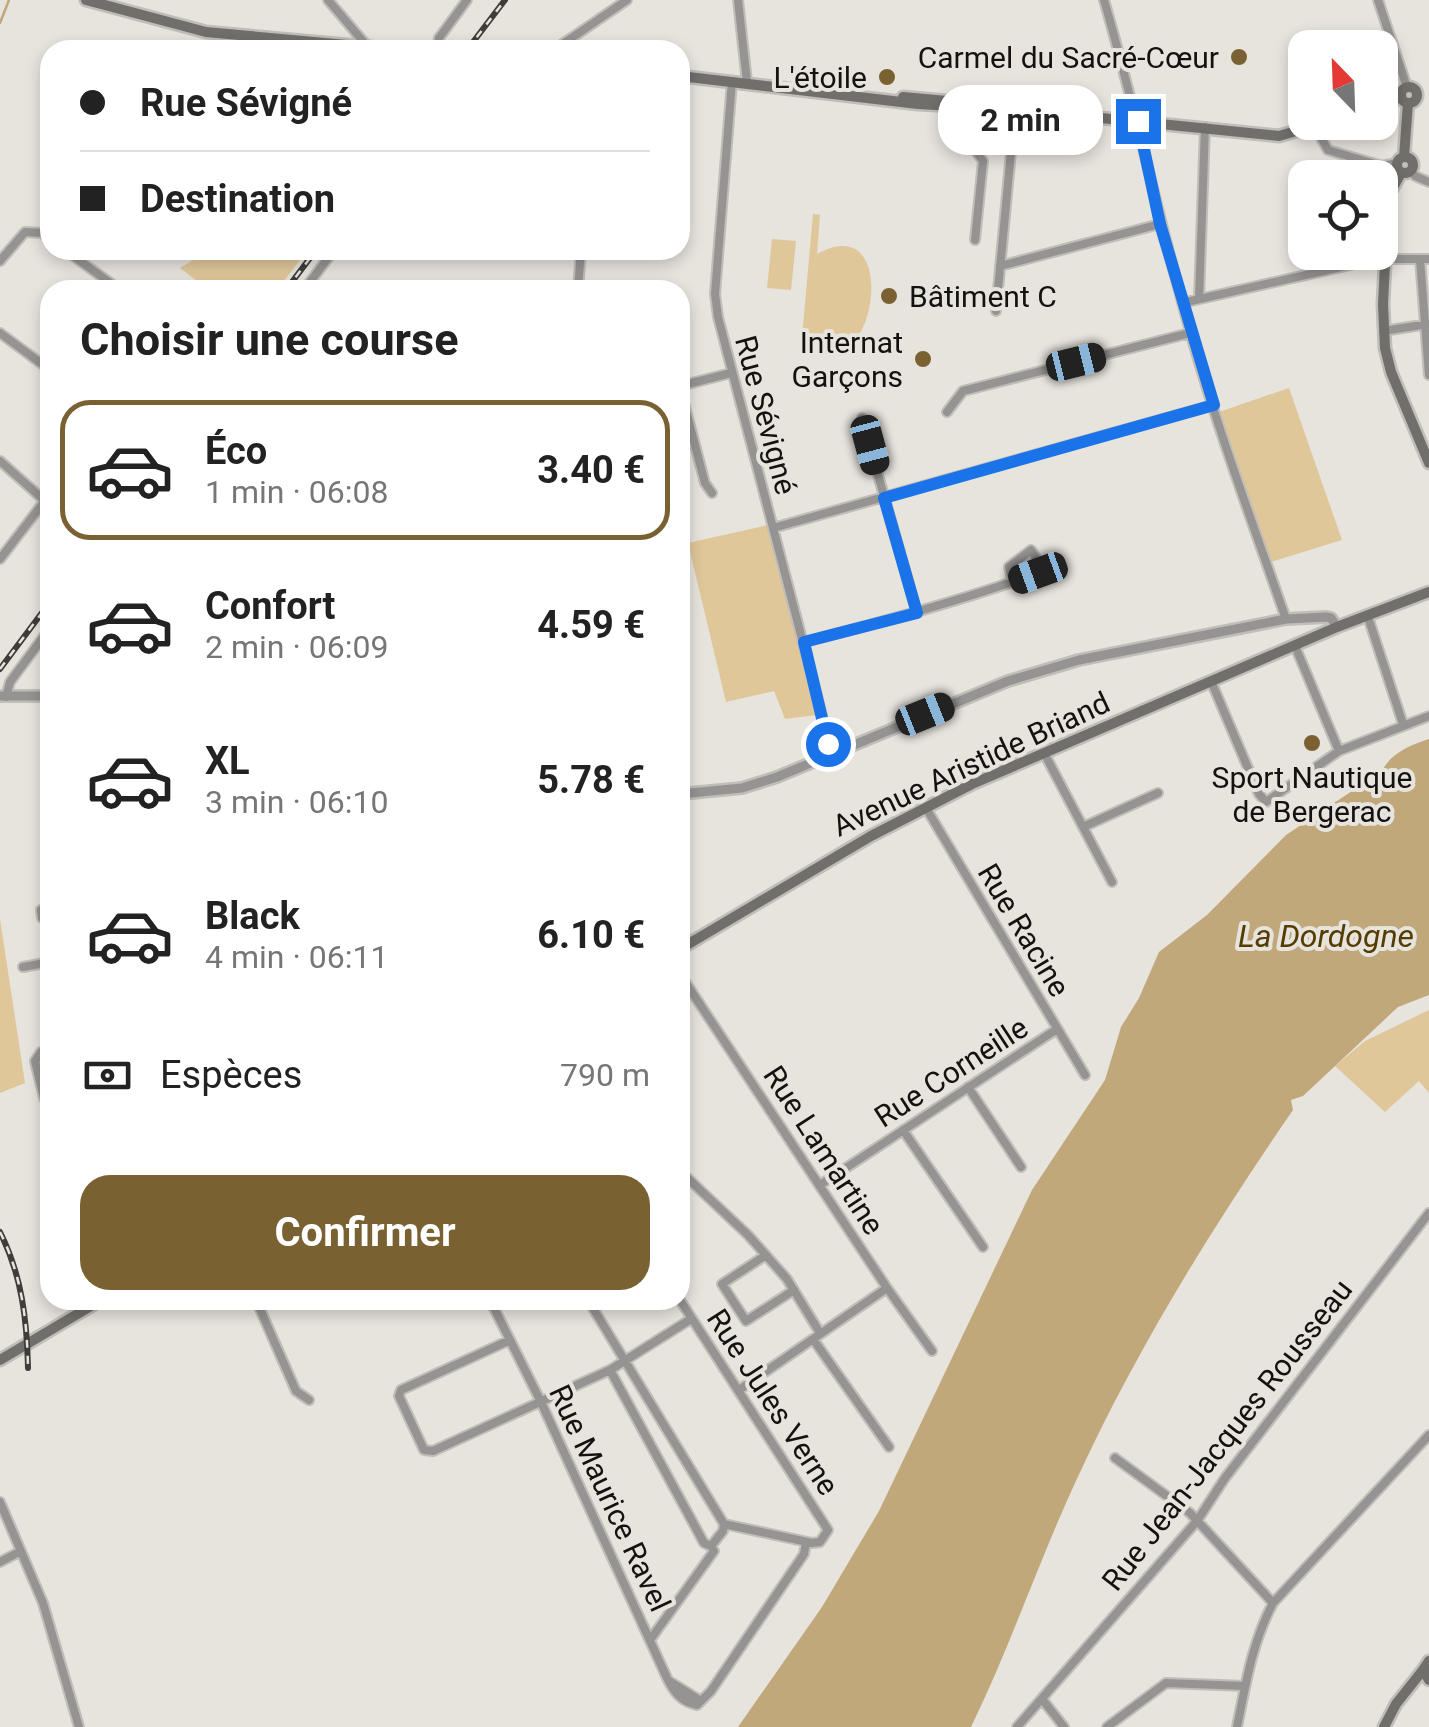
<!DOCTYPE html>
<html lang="fr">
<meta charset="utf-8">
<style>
:root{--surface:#fff;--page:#f2f2f2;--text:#222;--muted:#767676;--line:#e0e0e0;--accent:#796132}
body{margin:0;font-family:Roboto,sans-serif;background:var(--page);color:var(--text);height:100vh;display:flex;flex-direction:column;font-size:38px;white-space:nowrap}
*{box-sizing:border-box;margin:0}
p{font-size:32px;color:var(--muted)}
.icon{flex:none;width:55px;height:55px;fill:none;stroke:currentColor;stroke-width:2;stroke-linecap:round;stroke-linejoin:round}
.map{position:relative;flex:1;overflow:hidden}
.details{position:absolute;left:40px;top:280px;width:650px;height:1030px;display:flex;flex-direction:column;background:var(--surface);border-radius:30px;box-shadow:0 5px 15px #0003}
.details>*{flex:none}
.hud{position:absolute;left:40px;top:40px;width:650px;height:220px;border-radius:30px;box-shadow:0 5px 15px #0003;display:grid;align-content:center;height:220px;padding:0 40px;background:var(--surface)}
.needle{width:65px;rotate:337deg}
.tools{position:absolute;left:1288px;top:30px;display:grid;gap:20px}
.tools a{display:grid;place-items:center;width:110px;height:110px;border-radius:20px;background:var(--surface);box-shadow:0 5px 15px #0003;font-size:50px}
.end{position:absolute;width:45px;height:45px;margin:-22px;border:12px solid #1a73e8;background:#fff;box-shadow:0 0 0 5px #fff}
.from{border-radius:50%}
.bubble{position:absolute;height:70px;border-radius:30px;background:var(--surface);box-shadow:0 5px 15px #0003;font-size:32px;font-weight:700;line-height:70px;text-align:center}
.car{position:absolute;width:30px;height:60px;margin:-30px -15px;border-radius:12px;box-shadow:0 0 8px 2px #0007;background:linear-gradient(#222 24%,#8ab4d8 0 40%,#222 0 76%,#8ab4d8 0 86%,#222 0)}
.hud b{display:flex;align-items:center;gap:35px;height:95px;font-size:38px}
.hud b+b{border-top:2px solid var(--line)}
.hud i{width:25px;height:25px;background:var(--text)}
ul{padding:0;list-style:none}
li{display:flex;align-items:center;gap:30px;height:140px;margin:0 20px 15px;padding:0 20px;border:5px solid transparent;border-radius:30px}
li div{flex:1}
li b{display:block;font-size:38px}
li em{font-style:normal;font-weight:700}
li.current{border-color:var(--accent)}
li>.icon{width:90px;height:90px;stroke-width:1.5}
h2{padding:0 40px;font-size:45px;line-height:120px}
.pay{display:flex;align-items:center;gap:25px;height:110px;padding:0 40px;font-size:38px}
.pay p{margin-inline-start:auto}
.cta{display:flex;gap:20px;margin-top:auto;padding:20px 40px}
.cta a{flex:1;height:115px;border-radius:30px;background:var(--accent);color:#fff;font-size:40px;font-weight:700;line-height:115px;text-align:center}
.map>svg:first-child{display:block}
.green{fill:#e0c79a}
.water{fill:#c1a87b}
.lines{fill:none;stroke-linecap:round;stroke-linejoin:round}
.stream{stroke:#c1a87b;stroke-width:2.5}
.minor-casing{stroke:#c1bdb8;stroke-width:12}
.tertiary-casing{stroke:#c1bdb8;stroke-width:14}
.secondary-casing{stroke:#c1bdb8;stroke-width:15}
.minor{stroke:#969492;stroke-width:8}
.tertiary{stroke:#969492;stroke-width:9}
.secondary{stroke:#716f6b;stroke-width:10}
.rail-casing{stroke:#3f3d3a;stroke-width:6}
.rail{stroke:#e7e3dd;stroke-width:2.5;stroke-dasharray:8;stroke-linecap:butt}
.route{stroke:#1a73e8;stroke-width:12}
.poi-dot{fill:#796132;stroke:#e7e3dd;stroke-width:4}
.labels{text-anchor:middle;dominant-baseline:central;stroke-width:8;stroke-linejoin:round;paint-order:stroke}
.poi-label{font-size:30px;fill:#141210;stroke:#e7e3dd;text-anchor:end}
.street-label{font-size:30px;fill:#141210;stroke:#e7e3dd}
.water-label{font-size:32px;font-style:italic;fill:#553c00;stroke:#e7e3dd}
</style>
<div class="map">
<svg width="1429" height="1727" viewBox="0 0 1429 1727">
<rect width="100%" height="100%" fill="#e7e3dd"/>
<path class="green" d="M813,214L820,215L817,254C908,204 870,408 810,335L808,349L801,348Z
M772,239L796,241L791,290L767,288Z
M209,250H305L307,251L277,290H209L180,268Z
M1289,388L1342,540L1271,562L1219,412Z
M768,525L816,715L785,719L774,691L726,702L688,543Z
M0,919L25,1083L0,1093Z
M1429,1010V1093L1419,1081L1385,1112L1335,1066L1365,1041Z"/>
<path class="water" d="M1429,739V995L1398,1007L1303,1096L1291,1100L1293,1110C1211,1229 1135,1352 1075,1483C1038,1563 1010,1647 971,1727H738L822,1607L879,1511L1032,1190L1105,1080L1121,1027L1139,998L1159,952L1207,915L1286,835L1382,771C1391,753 1410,745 1429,739Z"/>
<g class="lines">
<path class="stream" d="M0,23L9,0"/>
<defs>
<path id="minor" d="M328,0L368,47
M738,0L747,82
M1104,0C1136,110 1159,221 1190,331C1217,428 1253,524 1286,619
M1378,0L1407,87
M437,50L439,38L467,0
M554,50L627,0
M732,81L715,294L718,317L832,754
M969,109L967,139L983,161L975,240
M1315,127L1328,150L1382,166L1397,163
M1411,170L1415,176L1429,182
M65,250L120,290
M1420,259L1429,375
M0,261L25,232L42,233L50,239
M1000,266L1160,224
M304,290L334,250
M578,290L581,250
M1199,299L1205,127
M1182,303L1377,259H1429
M996,311L1015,109
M1383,331L1429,324
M0,333L50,370
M680,386L731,373
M680,388L705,483L712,493
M947,412L963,391L1190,333
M862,418L917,613
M0,461L45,501
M773,528L1213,405
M0,559L50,494
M1368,617L1403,724
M804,642C883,622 961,601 1038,573L1041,566L1031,550L1009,567L1013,582
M1295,646L1339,751
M1211,681L1259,794L1266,802L1339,751L1429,716
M6,697L10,682L50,628
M1044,753L1112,882
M926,808L1085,1075
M1083,827L1158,793
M50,905L41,910L42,918L50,922
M23,967L50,962
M680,974L887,1288L932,1351
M50,1048L41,1052L35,1061L44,1098L50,1109
M968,1087L1021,1167
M903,1130L983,1247
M680,1171L748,1235L787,1279L820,1333
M820,1185L1057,1029
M766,1255L722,1284L746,1321L794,1290
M256,1300L296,1391L309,1400
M490,1300L541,1402L667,1678C674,1692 681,1702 697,1705L711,1691L804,1554L806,1542
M588,1300L724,1524L723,1531L711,1546L704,1543L610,1370
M680,1300L828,1530L820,1542L812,1543L724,1524
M813,1339L889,1447
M510,1340L401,1390L399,1396L424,1450L433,1451L610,1370L691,1319
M739,1390L887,1288
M1115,1458L1190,1513L1273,1603
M0,1502L43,1603L79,1727
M0,1562L21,1551
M650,1640L714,1551L711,1546
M669,1681L701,1701
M1042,1699L1064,1727
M1017,1727L1197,1521L1225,1478L1429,1213
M1107,1727L1166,1683L1245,1686
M1237,1727C1246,1683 1252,1643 1273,1603L1429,1435"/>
<path id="tertiary" d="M0,696H50
M680,794L742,788L777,777L1008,681L1079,660L1286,619L1326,617L1331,618L1337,627"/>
<path id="secondary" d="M86,0L206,32L402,50
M680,76L918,104L1022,110L1279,136L1327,122
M1401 95a8 8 0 1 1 16 0a8 8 0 1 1-16 0Z
M903,97L980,104
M1380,104L1401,97
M1404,157L1408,103
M1397 165a8 8 0 1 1 16 0a8 8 0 1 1-16 0Z
M1401,173L1391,191L1388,205L1383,304L1385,348L1391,372L1429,463
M680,949L871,836L972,784L1337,627L1429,592
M0,1360L101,1300
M1429,1661L1423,1670L1429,1680
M1384,1727L1396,1704L1423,1670"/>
</defs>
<use href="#minor" class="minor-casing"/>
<use href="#tertiary" class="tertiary-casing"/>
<use href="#secondary" class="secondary-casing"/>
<use href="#minor" class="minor"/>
<use href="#tertiary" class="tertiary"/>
<use href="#secondary" class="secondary"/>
<defs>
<path id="rail" d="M467,50L505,0
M286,290L316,250
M0,669L50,602
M0,1232C22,1276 27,1320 28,1368"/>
</defs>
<use href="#rail" class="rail-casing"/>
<use href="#rail" class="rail"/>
</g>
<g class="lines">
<path class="route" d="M828,744L804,642L917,613L884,498L1214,405L1160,224L1138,121"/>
</g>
<g class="poi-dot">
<circle cx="1239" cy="57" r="10"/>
<circle cx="887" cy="77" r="10"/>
<circle cx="889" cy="296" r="10"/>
<circle cx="923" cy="359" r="10"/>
<circle cx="1312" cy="743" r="10"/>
</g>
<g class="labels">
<g class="poi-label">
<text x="1219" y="57">Carmel du Sacré-Cœur</text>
<text x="867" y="77">L'étoile</text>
<text x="909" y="296" text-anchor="start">Bâtiment C</text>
<text x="903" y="342">Internat<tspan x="903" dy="34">Garçons</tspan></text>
<text x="1312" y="777" text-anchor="middle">Sport Nautique<tspan x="1312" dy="34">de Bergerac</tspan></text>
</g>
<g class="street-label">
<text transform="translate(766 415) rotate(75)">Rue Sévigné</text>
<text transform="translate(971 764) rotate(-25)">Avenue Aristide Briand</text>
<text transform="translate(1024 930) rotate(59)">Rue Racine</text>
<text transform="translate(951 1072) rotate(-33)">Rue Corneille</text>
<text transform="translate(824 1150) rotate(57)">Rue Lamartine</text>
<text transform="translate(773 1402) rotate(57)">Rue Jules Verne</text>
<text transform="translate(1227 1435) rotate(-52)">Rue Jean-Jacques Rousseau</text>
<text transform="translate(610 1498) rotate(65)">Rue Maurice Ravel</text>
</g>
<g class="water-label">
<text x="1326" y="936">La Dordogne</text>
</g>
</g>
</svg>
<div class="tools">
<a><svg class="needle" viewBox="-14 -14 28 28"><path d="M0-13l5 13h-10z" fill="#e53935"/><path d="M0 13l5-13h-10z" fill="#767676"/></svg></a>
<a><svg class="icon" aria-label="locate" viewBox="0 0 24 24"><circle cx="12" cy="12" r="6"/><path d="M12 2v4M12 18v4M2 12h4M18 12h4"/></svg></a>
</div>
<i class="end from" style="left:828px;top:744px"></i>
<i class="end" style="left:1138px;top:121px"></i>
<div class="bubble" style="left:938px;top:85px;width:165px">2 min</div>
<i class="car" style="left:1076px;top:362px;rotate:76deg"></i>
<i class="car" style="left:870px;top:445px;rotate:165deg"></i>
<i class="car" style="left:1038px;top:573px;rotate:250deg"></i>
<i class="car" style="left:925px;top:714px;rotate:68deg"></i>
<div class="hud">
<b><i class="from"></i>Rue Sévigné</b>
<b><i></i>Destination</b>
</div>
<section class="details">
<h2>Choisir une course</h2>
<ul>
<li class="current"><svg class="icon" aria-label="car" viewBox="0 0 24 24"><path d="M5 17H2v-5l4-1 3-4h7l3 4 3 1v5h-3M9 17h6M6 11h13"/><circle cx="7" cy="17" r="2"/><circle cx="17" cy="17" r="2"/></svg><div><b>Éco</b><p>1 min · 06:08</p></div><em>3.40 €</em></li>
<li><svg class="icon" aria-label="car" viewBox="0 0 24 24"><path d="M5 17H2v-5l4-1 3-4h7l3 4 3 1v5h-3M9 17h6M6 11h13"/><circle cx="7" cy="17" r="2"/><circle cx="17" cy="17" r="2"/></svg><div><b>Confort</b><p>2 min · 06:09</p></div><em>4.59 €</em></li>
<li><svg class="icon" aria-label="car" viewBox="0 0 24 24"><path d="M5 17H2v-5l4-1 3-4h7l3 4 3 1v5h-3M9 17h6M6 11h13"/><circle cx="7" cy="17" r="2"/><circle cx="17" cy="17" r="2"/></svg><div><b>XL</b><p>3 min · 06:10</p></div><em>5.78 €</em></li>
<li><svg class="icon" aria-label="car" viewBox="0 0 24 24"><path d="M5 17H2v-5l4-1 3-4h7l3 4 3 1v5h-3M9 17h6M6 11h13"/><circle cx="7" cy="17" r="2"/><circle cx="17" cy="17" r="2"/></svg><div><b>Black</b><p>4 min · 06:11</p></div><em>6.10 €</em></li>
</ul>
<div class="pay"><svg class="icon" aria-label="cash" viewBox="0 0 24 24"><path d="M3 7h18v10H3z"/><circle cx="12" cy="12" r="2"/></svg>Espèces<p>790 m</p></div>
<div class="cta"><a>Confirmer</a></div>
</section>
</div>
